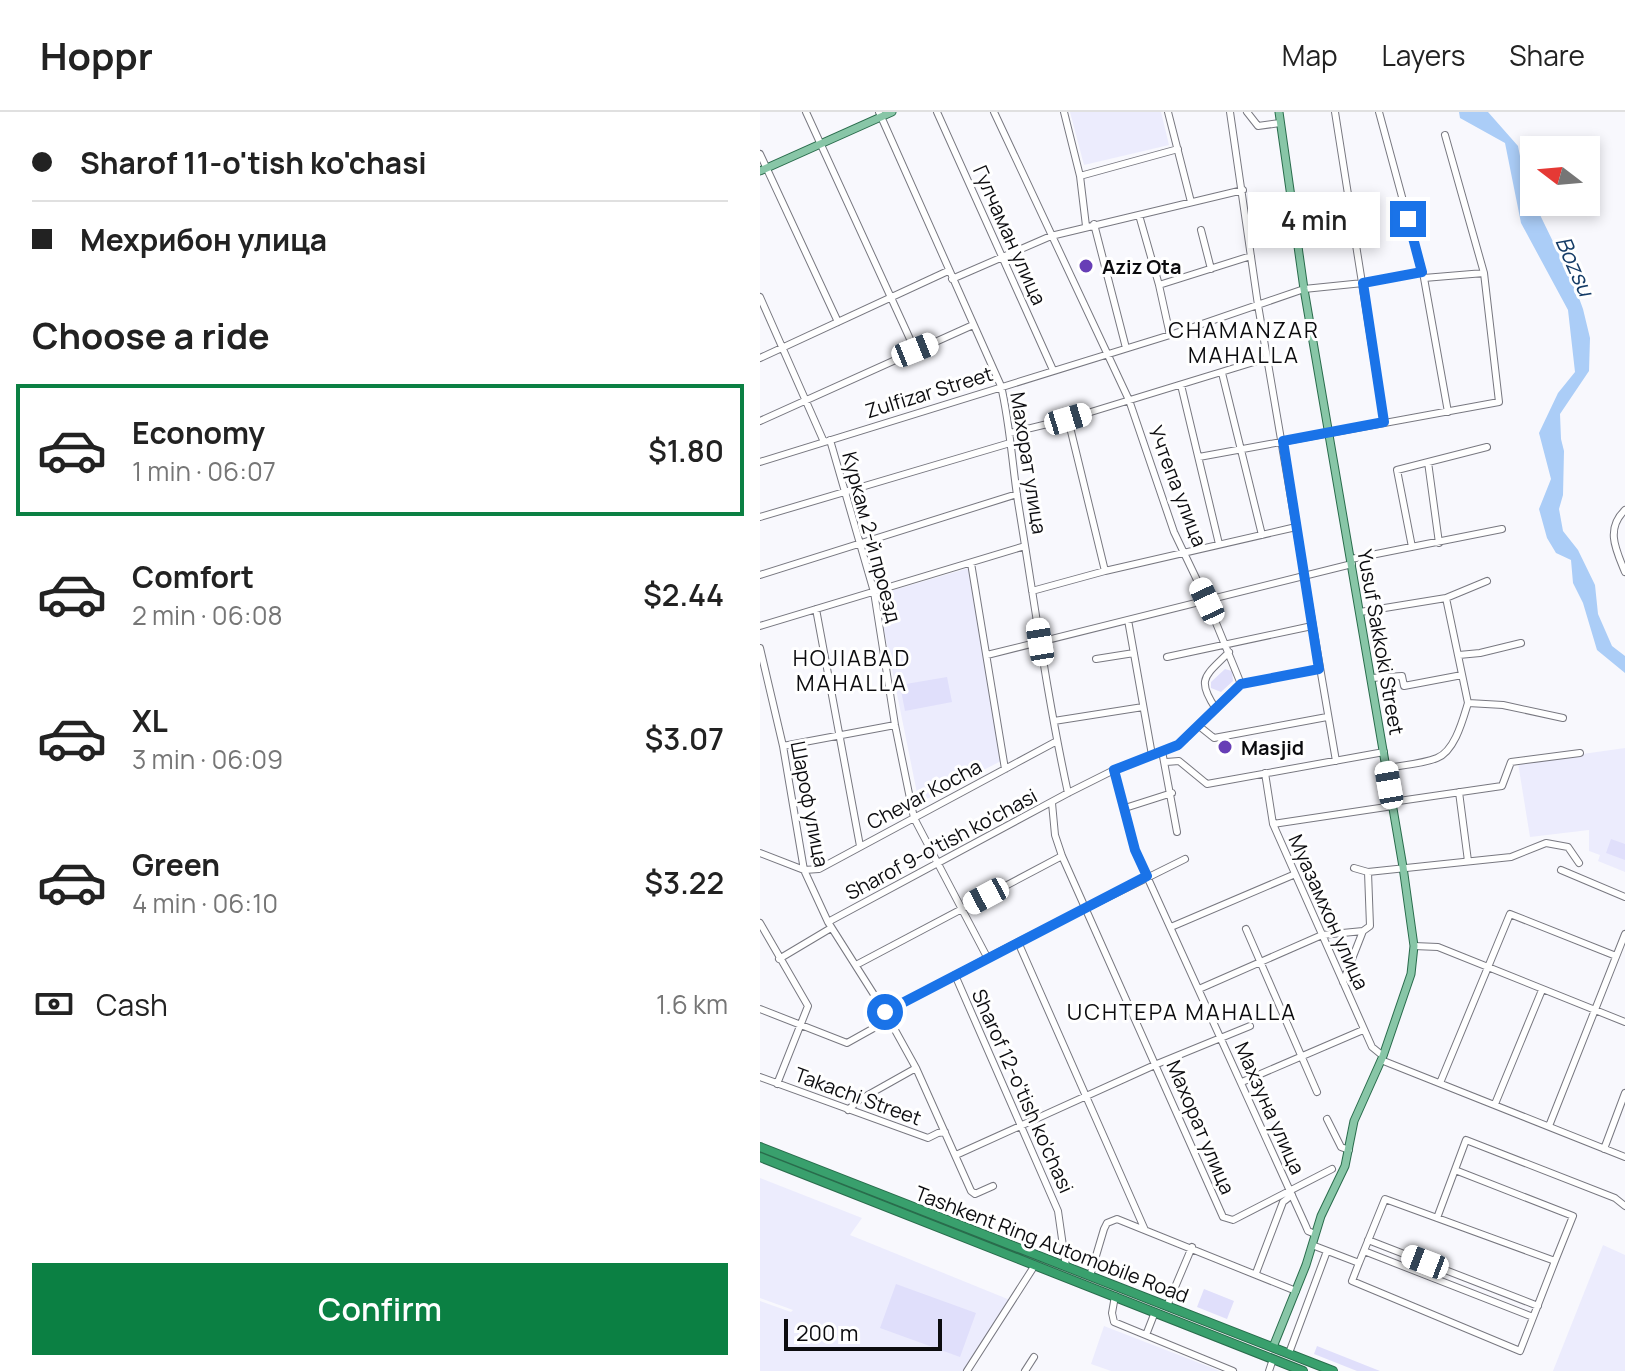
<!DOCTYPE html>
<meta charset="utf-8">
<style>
:root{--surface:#fff;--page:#f6f6f6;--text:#222;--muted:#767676;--line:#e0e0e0;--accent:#0b8043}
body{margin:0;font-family:Manrope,sans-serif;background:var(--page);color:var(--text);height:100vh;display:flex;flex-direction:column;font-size:30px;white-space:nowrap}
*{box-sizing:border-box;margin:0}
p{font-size:26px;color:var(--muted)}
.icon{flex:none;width:44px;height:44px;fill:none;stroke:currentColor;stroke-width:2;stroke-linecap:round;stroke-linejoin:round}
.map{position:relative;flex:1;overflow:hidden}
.panel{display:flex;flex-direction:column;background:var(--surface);width:760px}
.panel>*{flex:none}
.hud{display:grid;align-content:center;height:176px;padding:0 32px;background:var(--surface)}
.needle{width:52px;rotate:286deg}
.fabs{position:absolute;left:760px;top:24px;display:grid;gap:16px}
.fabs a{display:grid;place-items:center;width:80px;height:80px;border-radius:0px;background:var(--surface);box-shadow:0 4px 12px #0003;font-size:40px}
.scale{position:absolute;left:24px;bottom:20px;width:158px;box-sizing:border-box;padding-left:8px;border:4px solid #0c0c0f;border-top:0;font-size:22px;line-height:28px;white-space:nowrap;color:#0c0c0f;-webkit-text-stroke:6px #fff;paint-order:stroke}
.end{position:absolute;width:36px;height:36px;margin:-18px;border:10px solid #1a73e8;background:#fff;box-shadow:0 0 0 4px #fff}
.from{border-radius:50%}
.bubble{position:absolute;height:56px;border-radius:0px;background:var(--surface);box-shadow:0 4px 12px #0003;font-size:26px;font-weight:600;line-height:56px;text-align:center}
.car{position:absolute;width:24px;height:48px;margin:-24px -12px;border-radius:10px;box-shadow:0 0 6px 2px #0007;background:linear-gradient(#fff 24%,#345 0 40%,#fff 0 76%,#345 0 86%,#fff 0)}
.hud b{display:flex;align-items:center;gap:28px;height:76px;font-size:30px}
.hud b+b{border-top:2px solid var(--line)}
.hud i{width:20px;height:20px;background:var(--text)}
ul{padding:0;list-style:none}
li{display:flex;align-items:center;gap:24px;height:132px;margin:0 16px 12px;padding:0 16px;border:4px solid transparent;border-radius:0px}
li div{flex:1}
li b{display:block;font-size:30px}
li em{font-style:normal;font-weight:600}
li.active{border-color:var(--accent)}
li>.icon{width:72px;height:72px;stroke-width:1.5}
h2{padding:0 32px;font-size:36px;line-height:96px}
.pay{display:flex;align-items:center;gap:20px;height:88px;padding:0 32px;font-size:30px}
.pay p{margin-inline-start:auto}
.action{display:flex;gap:16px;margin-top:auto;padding:16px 32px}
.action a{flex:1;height:92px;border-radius:0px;background:var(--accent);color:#fff;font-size:32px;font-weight:600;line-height:92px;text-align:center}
header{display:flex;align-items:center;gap:48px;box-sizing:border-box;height:112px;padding:0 40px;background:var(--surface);border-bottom:2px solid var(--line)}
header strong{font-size:38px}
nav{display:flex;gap:44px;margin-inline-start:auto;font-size:28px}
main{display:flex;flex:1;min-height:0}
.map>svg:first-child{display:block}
.built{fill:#ececfd}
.green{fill:#e0dffb}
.water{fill:#abcdf7}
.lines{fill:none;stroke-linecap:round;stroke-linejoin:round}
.minor-casing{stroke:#787880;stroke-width:8}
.major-casing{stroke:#296c4c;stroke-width:9}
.highway-casing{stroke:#296c4c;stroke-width:10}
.minor{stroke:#fff;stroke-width:6}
.major{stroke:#88c6a7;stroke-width:7}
.highway{stroke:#39a06d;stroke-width:8}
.route{stroke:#1a73e8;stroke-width:10}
.poi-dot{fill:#673eb6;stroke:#fff;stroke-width:3}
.labels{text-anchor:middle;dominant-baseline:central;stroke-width:6;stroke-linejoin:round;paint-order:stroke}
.street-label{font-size:20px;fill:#0c0c0f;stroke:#fff}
.poi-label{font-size:20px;font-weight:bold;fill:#0c0c0f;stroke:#fff;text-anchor:start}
.water-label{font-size:22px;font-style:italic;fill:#143b66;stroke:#fff}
.neighbourhood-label{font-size:22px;letter-spacing:2px;fill:#0c0c0f;stroke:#fff}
</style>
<header>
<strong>Hoppr</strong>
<nav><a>Map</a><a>Layers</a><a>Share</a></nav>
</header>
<main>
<section class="panel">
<div class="hud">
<b><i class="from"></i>Sharof 11-o'tish ko'chasi</b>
<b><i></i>Мехрибон улица</b>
</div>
<h2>Choose a ride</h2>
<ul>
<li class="active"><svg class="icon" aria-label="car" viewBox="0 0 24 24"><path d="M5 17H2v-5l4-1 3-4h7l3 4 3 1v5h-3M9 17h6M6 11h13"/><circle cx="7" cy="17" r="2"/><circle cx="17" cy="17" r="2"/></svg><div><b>Economy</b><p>1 min · 06:07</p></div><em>$1.80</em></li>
<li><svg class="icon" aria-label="car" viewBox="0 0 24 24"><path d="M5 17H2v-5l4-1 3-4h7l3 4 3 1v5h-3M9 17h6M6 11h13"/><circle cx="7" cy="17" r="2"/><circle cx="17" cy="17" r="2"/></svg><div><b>Comfort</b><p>2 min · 06:08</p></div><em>$2.44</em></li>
<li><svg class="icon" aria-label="car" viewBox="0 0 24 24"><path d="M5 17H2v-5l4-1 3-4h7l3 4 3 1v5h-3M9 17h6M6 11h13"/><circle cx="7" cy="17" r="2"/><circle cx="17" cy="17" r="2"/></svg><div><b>XL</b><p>3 min · 06:09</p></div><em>$3.07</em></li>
<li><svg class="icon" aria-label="car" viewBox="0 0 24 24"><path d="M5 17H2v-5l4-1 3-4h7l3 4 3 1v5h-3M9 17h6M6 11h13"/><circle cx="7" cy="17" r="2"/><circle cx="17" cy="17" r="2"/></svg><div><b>Green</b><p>4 min · 06:10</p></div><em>$3.22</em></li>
</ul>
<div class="pay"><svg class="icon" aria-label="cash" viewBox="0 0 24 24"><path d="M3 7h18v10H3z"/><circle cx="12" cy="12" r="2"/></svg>Cash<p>1.6 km</p></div>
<div class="action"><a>Confirm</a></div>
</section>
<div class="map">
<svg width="865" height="1259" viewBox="0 0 865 1259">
<rect width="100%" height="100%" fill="#f8f8fd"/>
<path class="built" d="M310,0H401L409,33L324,53Z
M209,456L241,649L159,691L117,483Z
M865,636V760L838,749L840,743L829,739V718L770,725L758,651Z
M0,1066L102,1106L90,1123L250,1188L203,1259H0V1189L31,1200L33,1198L0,1186Z
M843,1133L865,1143V1259H793Z
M344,1214L460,1259H351L331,1252Z"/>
<path class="green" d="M465,557L472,559L473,569L461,580L451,576V570Z
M187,565L192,590L145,599L140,573Z
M851,727L865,732V748L846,741Z
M136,1172L216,1201L200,1245L120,1216Z
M444,1177L474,1189L467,1207L437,1195Z
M557,1234L620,1259H597L554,1242Z"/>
<path class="water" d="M699,0H728L758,34L766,74L815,175L823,197L830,226L829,259L800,302L801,327L804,339L803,383L799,397L803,419L818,438L835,473L838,502L852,534L865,544V561L837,538L823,491L813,471L811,448L796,441L787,426L779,397L791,367L779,321L798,281L815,260L808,198L761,111L745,31L700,6Z"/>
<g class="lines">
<defs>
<path id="minor" d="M46,0L155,238
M119,0L241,274C250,312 252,351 258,390C274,487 287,585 308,681
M177,0L293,258
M234,0L369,288L414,420L447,489L481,572
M304,0L320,64L326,114
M408,0L431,90
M470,0L498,193L576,649
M487,0L498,14L520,11
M575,0L624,310
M619,0L664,166L688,300
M0,42L78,210
M320,64L418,37
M379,103L399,173L410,223
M334,112L366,236
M441,118L451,157
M664,166L724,161
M192,167L291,124L483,78
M399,173L491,144
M0,185L64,330
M0,246L188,159
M462,261L502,423
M421,273L459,432
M308,307L345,459
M0,309L213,213
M250,321L308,307L507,246
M70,328L114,480L135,613L154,706L227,845
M439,345L739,290L724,161L685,23
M0,350L410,223L544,177L603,171L662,160
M668,350L679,431
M865,398C845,417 856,438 865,460
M0,405L250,331
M652,435L637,358L727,335
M591,447L742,417
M211,451L245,657
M0,463L257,382
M272,479L345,459L536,415
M56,497L100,734
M600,500L686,486L727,469
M368,508L392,643
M0,514L265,434
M0,536L23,634L44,758L68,810L125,900L156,956L211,1079L215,1082L233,1074
M227,543L592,452
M699,543L720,541L761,531
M407,545L552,514
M336,547L374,541
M611,566L642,564L644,574L702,563
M481,572L559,557
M708,591L743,593L803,606
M456,597C435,566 446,564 469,540
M294,609L383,595
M439,614L454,626L567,605
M23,634L135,613
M402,639L417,720
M406,650L419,649L447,672L624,640
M627,656C643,653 662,652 677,646C695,639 703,607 708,591L686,486
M354,658L375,738L545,1112L548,1119L555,1122
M505,661L513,712L612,935L623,944
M699,680L708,749
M632,690L742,674L751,650L820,641
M292,691L295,723L302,744L463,1105L473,1108L572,1057
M365,696L412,681
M513,712L633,694
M0,741L44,758L59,757L297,629
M594,756L608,760L751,745L786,731L808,735L819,751
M801,758L865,785
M68,810L308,681L354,658L418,633L481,572
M0,811L48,894L17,972
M411,815L533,763
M486,817L557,980
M258,830L385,1118
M654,834L678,835L865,910
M19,847L71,816
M96,853L302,744
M195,863L298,1099L306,1155
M583,870L603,819L610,814L608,760
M439,877L562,823L603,819
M0,897L87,931L130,907
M125,900L258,830L425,747
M621,948L865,1045
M0,965L168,1026L178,1021L185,1020
M482,970L603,918
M680,971L750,802L856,844
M735,992L782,878
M88,998L99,988L156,956
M567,1007L581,1035L589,1038
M789,1014L865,822
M844,1037L865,981
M196,1043L397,952L490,914
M695,1058L813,1104L795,1149
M677,1106L706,1028L855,1086L865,1094
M608,1128L778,1194
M552,1133L599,1151L592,1169L760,1239L795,1149L625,1087L599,1151
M604,1139L773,1205
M496,1161L523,1090L532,1083
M330,1164L344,1117L347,1111L357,1107L536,1179
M355,1184L352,1201L354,1210L473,1259
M407,1194L432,1135
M386,1223L395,1200
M529,1241L567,1139
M207,1259L275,1153
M265,1259L274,1245
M509,1259L513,1247"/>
<path id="major" d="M0,59L132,0
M513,1235L546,1153L561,1104L585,1054L594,1009L623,944L651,862L654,834L643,755L544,177L519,0"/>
<path id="highway" d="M0,1035L573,1259
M0,1045L543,1259"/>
</defs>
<use href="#minor" class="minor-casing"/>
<use href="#major" class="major-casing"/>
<use href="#highway" class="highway-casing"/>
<use href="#minor" class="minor"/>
<use href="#major" class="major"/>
<use href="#highway" class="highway"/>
</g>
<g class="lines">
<path class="route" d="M125,900L387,764L375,738L354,658L418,633L481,572L559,557L523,329L624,310L603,171L662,160L648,107"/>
</g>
<g class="poi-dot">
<circle cx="326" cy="154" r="8"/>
<circle cx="465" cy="635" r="8"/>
</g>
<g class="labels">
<g class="street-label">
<text transform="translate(250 123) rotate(66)">Гулчаман улица</text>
<text transform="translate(169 280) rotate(-17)">Zulfizar Street</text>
<text transform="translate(269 351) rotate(81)">Махорат улица</text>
<text transform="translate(418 374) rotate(69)">Учтепа улица</text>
<text transform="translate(112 425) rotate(75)">Куркам 2-й проезд</text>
<text transform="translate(621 530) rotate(80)">Yusuf Sakkoki Street</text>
<text transform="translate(164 682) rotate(-28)">Chevar Kocha</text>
<text transform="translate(50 692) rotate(79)">Шароф улица</text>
<text transform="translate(181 732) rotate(-28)">Sharof 9-o'tish ko'chasi</text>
<text transform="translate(569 800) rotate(66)">Муазамхон улица</text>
<text transform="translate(263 979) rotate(66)">Sharof 12-o'tish ko'chasi</text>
<text transform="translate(98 984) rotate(20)">Takachi Street</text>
<text transform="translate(510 996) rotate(66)">Махзуна улица</text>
<text transform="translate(441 1015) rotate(67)">Махорат улица</text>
<text transform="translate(292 1132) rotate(21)">Tashkent Ring Automobile Road</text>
</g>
<g class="poi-label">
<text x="342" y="154">Aziz Ota</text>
<text x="481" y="635">Masjid</text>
</g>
<g class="water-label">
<text transform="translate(815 154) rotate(66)">Bozsu</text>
</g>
<g class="neighbourhood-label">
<text x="484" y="218">CHAMANZAR<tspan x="484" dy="25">MAHALLA</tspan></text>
<text x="92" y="546">HOJIABAD<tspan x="92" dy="25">MAHALLA</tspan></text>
<text x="422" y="900">UCHTEPA MAHALLA</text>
</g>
</g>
</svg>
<div class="fabs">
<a><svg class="needle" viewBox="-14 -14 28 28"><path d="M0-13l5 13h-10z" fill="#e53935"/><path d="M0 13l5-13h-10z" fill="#767676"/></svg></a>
</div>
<div class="scale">200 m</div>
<i class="end from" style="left:125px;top:900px"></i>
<i class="end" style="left:648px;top:107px"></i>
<div class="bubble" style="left:488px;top:80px;width:132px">4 min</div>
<i class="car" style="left:155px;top:238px;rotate:68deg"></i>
<i class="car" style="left:308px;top:307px;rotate:73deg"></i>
<i class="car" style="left:447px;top:489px;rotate:335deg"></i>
<i class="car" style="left:280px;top:530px;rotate:351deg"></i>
<i class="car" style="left:629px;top:673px;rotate:350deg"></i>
<i class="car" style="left:226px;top:784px;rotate:242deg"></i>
<i class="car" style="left:665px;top:1150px;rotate:291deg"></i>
</div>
</main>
